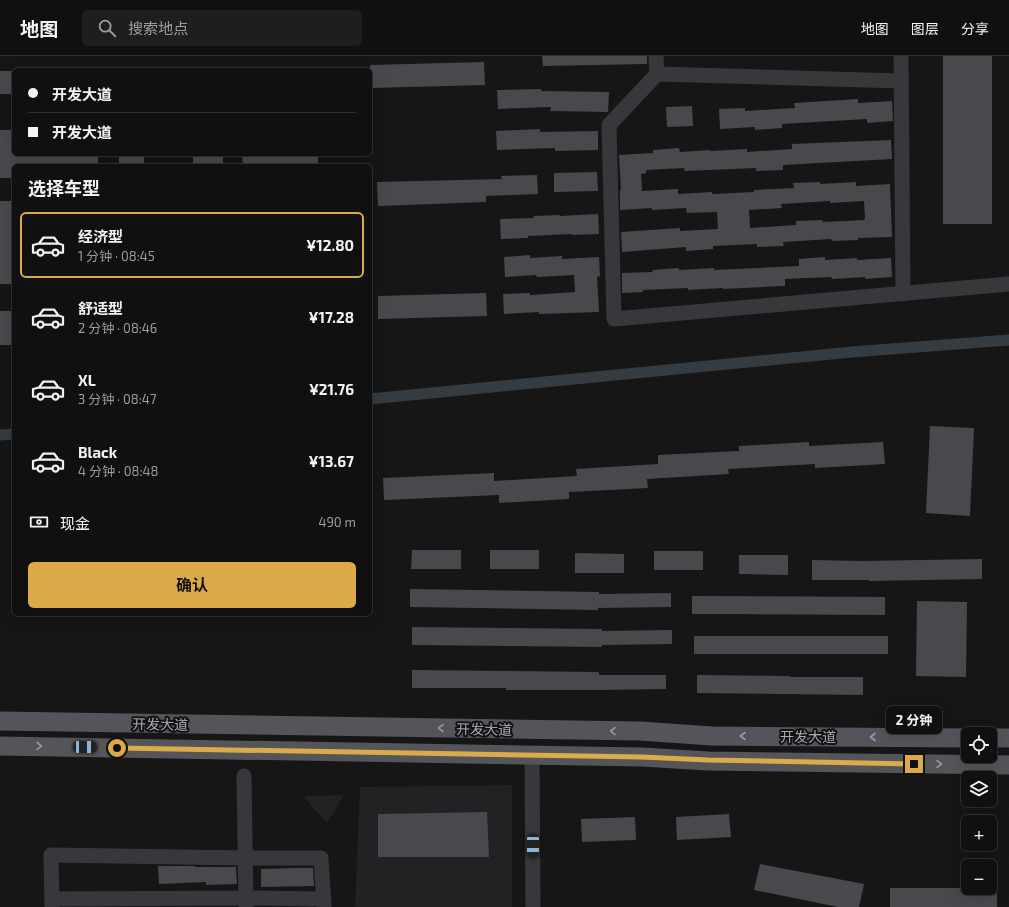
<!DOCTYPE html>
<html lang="zh">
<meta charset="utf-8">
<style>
:root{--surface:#101011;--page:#1e1e1f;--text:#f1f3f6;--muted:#9c9d9f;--line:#303031;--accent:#dcab49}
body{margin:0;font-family:"Exo 2","Noto Sans SC",sans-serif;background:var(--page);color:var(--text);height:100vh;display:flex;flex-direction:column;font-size:15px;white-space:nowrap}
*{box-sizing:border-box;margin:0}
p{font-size:13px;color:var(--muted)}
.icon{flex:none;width:22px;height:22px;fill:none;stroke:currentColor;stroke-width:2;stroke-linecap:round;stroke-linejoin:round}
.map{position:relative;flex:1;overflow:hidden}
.drawer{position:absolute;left:12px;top:108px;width:360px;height:452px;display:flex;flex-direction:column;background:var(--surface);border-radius:6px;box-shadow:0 4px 16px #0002,0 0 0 1px var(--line)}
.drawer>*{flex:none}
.hud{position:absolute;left:12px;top:12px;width:360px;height:88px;border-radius:6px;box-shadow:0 4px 16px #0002,0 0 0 1px var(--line);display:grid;align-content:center;height:88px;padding:0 16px;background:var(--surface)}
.controls{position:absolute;left:961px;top:671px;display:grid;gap:8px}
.controls a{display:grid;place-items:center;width:36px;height:36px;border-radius:6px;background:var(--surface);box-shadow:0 4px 16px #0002,0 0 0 1px var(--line);font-size:20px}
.end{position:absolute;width:18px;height:18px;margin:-9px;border:5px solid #dcab49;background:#111;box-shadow:0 0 0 2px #111}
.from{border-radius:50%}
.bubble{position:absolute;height:28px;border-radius:6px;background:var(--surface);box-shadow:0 4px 16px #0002,0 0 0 1px var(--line);font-size:13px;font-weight:700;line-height:28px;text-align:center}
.car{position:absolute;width:12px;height:24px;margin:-12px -6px;border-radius:5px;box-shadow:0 0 3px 1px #0007;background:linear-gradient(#222 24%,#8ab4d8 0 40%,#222 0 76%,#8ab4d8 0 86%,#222 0)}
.hud b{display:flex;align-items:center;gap:14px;height:38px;font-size:15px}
.hud b+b{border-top:1px solid var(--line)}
.hud i{width:10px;height:10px;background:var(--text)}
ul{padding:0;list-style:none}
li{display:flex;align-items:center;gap:12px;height:66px;margin:0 8px 6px;padding:0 8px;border:2px solid transparent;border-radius:6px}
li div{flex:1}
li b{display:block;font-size:15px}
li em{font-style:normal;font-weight:700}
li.selected{border-color:var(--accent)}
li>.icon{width:36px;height:36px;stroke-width:1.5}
h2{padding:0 16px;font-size:18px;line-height:48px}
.pay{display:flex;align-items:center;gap:10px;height:44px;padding:0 16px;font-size:15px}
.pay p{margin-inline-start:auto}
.action{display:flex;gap:8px;margin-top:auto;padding:8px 16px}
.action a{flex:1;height:46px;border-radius:6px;background:var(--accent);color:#111;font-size:16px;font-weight:700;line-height:46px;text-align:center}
header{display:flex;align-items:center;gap:24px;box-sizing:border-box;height:56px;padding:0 20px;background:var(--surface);border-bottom:1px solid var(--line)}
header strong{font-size:19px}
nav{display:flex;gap:22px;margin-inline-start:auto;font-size:14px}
.search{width:280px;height:36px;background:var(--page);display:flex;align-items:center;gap:10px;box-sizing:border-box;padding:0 14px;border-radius:6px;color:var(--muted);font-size:15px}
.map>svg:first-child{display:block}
.built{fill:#222224}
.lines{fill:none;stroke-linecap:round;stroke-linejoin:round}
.canal{stroke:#343c42;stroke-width:11}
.building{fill:#48494c;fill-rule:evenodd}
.minor{stroke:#37383c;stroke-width:15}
.major{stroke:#53555a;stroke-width:19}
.oneway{stroke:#989ba4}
.route{stroke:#dcab49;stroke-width:5}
.labels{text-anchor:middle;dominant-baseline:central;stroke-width:4;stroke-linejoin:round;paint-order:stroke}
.street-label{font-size:14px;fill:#a9adb6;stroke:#111112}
</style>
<header>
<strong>地图</strong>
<div class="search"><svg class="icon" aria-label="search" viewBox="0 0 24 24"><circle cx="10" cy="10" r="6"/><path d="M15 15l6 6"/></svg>搜索地点</div>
<nav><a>地图</a><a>图层</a><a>分享</a></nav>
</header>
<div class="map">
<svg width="1009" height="851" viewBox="0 0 1009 851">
<rect width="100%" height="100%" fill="#161617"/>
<path class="built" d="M512,729V851H355L360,731Z
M344,739L327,767L303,740Z"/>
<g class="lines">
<path class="canal" d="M370,343L852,296L1009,284
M0,379L14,378"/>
</g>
<path class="building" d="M542,0H647V8L543,10Z
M943,0H992V168H943Z
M484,6L485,29L370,32V9Z
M0,15H14V38H0Z
M541,33V35L609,36L608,56L550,55L551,51L498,53L497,34Z
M858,43V47L892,45L893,65L867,67V63L782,68V72L755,74V71L720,73L719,53L745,52V55L795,52L794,47Z
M692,50L693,70L667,71L666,51Z
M540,73V76L598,75V94L555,95V92L497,94L496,75Z
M0,74H14V98H98V110H68V109H19V110H14V122H0Z
M891,84L892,103L783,109V114L756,115V112L685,115L684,112L646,114V117L641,118L642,135L678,133V138L712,136V138L754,136V134L794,132L793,127L820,126V128L856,126V130L890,128L892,181L858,182V184L832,185L831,183L783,186L784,190L757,191V188L713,190V193L686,195V191L622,196L621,176L680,172V175L718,173L717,156L687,157L686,152L652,154V152L620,154V134H621L619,99L653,97V94L679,92L680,96L710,94V95L747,93V96L792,93V88ZM830,145V147L864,145L865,162L864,164L823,166L822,164L796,165V169L750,172L749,154L782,152L781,148Z
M119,98H144V110H119Z
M193,98H223V110H193Z
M242,98H318V110H243Z
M597,116L598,135L554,136V117Z
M537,119L538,138L486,140V146L378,150L377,126L502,123L501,120Z
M0,145H14V228H0Z
M598,158L599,178L572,179V178L528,180V182L501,183L500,163L534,162L533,160L560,159V160Z
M530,199V202L562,200V203L599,201L600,220L597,221L599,256L539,258V256L504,258L503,238L530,237V239L575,236L574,219L537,221L536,219L505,221L504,201Z
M825,201V204L857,202V204L891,202L892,221L865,223V221L832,223L831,221L785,223V230L723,233V232L688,234V232L643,234V236L622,237V217L653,216L652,214L679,212V214L714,212V214L799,210V203Z
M486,237L487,260L378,263V240Z
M0,255H14V289H0Z
M930,370L974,372L970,460L926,457Z
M809,386V390L883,386L885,408L815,412V408L728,413L729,418L647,423L648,432L569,436V443L499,447V439L384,444L383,422L494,417V425L577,420L576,413L658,408V399L739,395V390Z
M412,494H461V513H411Z
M490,494H539V513H490Z
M654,495H703V514H654Z
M575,497L624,498V517H575Z
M739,499H788V519L739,518Z
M982,503V523L869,525V524H812V504L861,505Z
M410,533L599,536V538L671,537V551L598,552V554L410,551Z
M692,540L885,541V559L692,558Z
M917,545L967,546L966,621L916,620Z
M412,571L602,573V575L672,574V588L602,589V591L412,589Z
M694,580H888V598H694Z
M412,614L599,616V619H666V633L599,634H506V632H412Z
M697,619L790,620V621H863V639L697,637Z
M487,756L489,801H378V758Z
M729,758L731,781L677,784L676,761Z
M635,761L636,784L582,786L581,763Z
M760,808L864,828L859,851H838L754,834Z
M158,810H195V811H236L237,828L206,829V826L159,828Z
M294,812H313L314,830L261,831V813Z
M890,832H997V851H890Z"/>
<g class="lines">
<path class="minor" d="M656,0L657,18L609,69L614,263L1009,228
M901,0L903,238
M657,18L901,25
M532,699L533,851
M244,720L246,851
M52,843L246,842L324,843
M52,851L51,799L245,802H321L324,851"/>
<path class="major" d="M0,665L640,675L712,680L968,682
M990,682H1009
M0,690L642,701L708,705L1009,709"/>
</g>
<defs><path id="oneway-chevron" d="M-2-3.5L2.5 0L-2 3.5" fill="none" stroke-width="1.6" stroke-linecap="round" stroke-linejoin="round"/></defs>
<g class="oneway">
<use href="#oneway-chevron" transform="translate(441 672) rotate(-179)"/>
<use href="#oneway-chevron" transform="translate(613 675) rotate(-179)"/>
<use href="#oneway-chevron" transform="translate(743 680) rotate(-180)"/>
<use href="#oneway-chevron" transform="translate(873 681) rotate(-180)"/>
<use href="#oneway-chevron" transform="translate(39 690) rotate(1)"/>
<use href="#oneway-chevron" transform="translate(939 708) rotate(1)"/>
</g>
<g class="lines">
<path class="route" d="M117,692L642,701L708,704L914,708"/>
</g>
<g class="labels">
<g class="street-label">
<text transform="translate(160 668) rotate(1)">开发大道</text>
<text transform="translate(484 673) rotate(1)">开发大道</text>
<text x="808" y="680">开发大道</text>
</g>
</g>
</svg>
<div class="controls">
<a><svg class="icon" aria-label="locate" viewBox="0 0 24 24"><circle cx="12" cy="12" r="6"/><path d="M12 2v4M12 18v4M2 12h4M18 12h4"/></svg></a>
<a><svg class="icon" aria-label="layers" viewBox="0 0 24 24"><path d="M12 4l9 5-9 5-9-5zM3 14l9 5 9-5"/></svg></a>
<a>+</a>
<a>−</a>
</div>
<i class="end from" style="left:117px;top:692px"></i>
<i class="end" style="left:914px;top:708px"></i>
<div class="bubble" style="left:886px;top:650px;width:56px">2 分钟</div>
<i class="car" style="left:85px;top:691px;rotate:91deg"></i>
<i class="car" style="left:533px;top:790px;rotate:180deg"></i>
<div class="hud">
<b><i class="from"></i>开发大道</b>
<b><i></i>开发大道</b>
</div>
<section class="drawer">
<h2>选择车型</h2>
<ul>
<li class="selected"><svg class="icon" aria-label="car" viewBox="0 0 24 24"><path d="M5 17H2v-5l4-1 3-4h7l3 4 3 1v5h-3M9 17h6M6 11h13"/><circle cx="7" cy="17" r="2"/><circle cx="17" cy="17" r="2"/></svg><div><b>经济型</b><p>1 分钟 · 08:45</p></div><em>¥12.80</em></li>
<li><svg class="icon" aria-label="car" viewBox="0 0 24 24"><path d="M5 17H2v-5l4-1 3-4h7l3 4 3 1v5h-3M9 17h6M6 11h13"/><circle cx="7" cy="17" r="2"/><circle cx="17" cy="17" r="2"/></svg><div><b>舒适型</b><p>2 分钟 · 08:46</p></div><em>¥17.28</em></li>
<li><svg class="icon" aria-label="car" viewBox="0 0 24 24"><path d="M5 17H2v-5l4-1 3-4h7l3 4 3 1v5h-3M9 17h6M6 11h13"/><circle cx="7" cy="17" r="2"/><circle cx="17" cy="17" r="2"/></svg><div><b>XL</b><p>3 分钟 · 08:47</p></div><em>¥21.76</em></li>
<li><svg class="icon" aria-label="car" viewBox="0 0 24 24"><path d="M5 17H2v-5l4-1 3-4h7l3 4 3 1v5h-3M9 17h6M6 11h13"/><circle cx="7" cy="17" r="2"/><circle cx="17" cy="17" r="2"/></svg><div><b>Black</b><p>4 分钟 · 08:48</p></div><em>¥13.67</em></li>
</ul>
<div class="pay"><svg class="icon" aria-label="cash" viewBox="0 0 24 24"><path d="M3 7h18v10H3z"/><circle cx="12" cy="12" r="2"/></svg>现金<p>490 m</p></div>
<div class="action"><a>确认</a></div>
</section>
</div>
